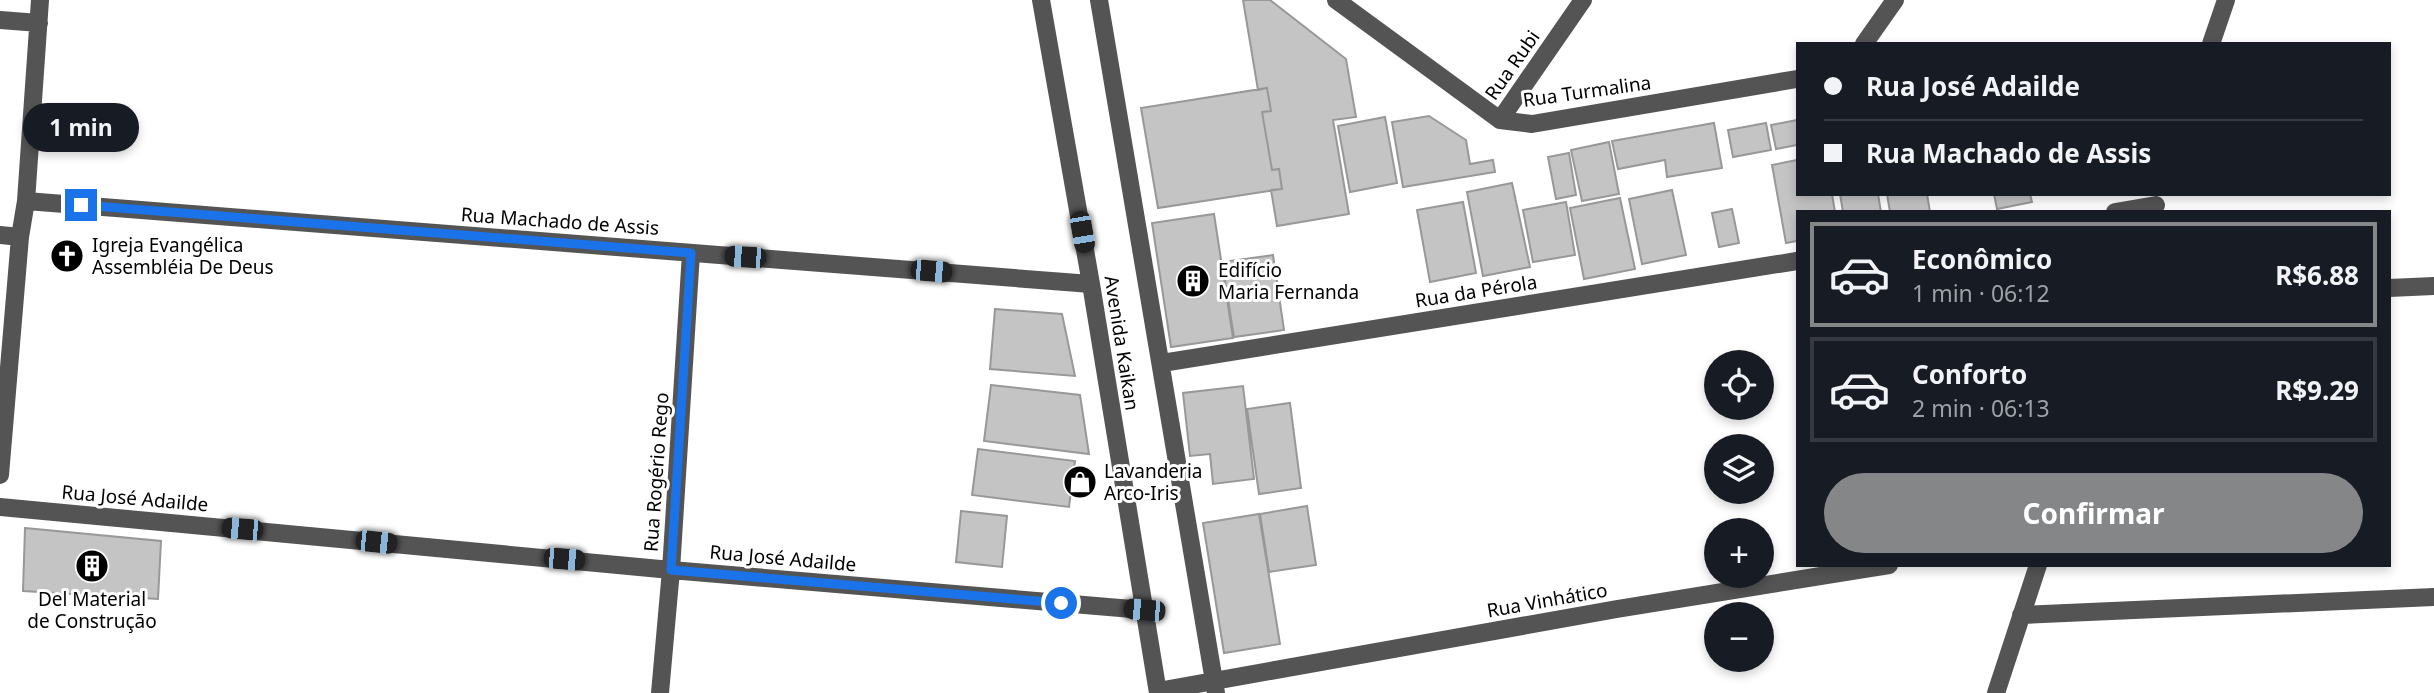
<!DOCTYPE html>
<html lang="pt">
<meta charset="utf-8">
<style>
:root{--surface:#171b24;--page:#242831;--text:#f1f3f6;--muted:#9ea1a6;--line:#363941;--accent:#858687}
body{margin:0;font-family:"Noto Sans",sans-serif;background:var(--page);color:var(--text);height:100vh;display:flex;flex-direction:column;font-size:26px;white-space:nowrap}
*{box-sizing:border-box;margin:0}
p{font-size:23px;color:var(--muted)}
.icon{flex:none;width:38px;height:38px;fill:none;stroke:currentColor;stroke-width:2;stroke-linecap:round;stroke-linejoin:round}
.map{position:relative;flex:1;overflow:hidden}
.side{position:absolute;left:1796px;top:210px;width:595px;height:357px;display:flex;flex-direction:column;background:var(--surface);border-radius:0px;box-shadow:0 4px 10px #0003}
.side>*{flex:none}
.banner{position:absolute;left:1796px;top:42px;width:595px;height:154px;border-radius:0px;box-shadow:0 4px 10px #0003;display:grid;align-content:center;height:154px;padding:0 28px;background:var(--surface)}
.controls{position:absolute;left:1704px;top:350px;display:grid;gap:14px}
.controls a{display:grid;place-items:center;width:70px;height:70px;border-radius:50%;background:var(--surface);box-shadow:0 4px 10px #0003;font-size:35px}
.end{position:absolute;width:32px;height:32px;margin:-16px;border:9px solid #1a73e8;background:#fff;box-shadow:0 0 0 4px #fff}
.from{border-radius:50%}
.bubble{position:absolute;height:49px;border-radius:24px;background:var(--surface);box-shadow:0 4px 10px #0003;font-size:23px;font-weight:700;line-height:49px;text-align:center}
.car{position:absolute;width:21px;height:42px;margin:-21px -10px;border-radius:9px;box-shadow:0 0 5px 2px #0007;background:linear-gradient(#222 24%,#8ab4d8 0 40%,#222 0 76%,#8ab4d8 0 86%,#222 0)}
.banner b{display:flex;align-items:center;gap:24px;height:66px;font-size:26px}
.banner b+b{border-top:2px solid var(--line)}
.banner i{width:18px;height:18px;background:var(--text)}
ul{padding:12px 0 0;list-style:none}
li{display:flex;align-items:center;gap:21px;height:105px;margin:0 14px 10px;padding:0 14px;border:4px solid var(--line);border-radius:0px}
li div{flex:1}
li b{display:block;font-size:26px}
li em{font-style:normal;font-weight:700}
li.on{border-color:var(--accent)}
li>.icon{width:63px;height:63px;stroke-width:1.5}
.action{display:flex;gap:14px;margin-top:auto;padding:14px 28px}
.action a{flex:1;height:80px;border-radius:42px;background:var(--accent);color:#fff;font-size:28px;font-weight:700;line-height:80px;text-align:center}
.map>svg:first-child{display:block}
.building{fill:#c4c4c4;stroke:#989898;stroke-width:2}
.lines{fill:none;stroke-linecap:round;stroke-linejoin:round}
.minor{stroke:#545454;stroke-width:18}
.route{stroke:#1a73e8;stroke-width:9}
.labels{text-anchor:middle;dominant-baseline:central;stroke-width:6;stroke-linejoin:round;paint-order:stroke}
.street-label{font-size:19px;fill:#000;stroke:#fff}
.poi-label{font-size:19px;fill:#000;stroke:#fff;text-anchor:start}
</style>
<div class="map">
<svg width="2434" height="693" viewBox="0 0 2434 693">
<rect width="100%" height="100%" fill="#fff"/>
<path class="building" d="M1243,0H1270L1346,59L1356,117L1333,120L1349,214L1277,226L1271,190L1282,189L1279,169L1272,170L1262,112L1271,111L1267,88L1258,90Z
M1267,88L1271,111L1262,112L1272,170L1279,169L1282,189L1158,208L1141,108Z
M1429,116L1466,140L1470,164L1493,160L1495,172L1403,187L1392,122Z
M1385,117L1397,183L1350,192L1338,126Z
M1797,120V145L1776,149L1771,125Z
M1714,123L1722,168L1667,177L1665,160L1618,169L1612,141Z
M1766,123L1771,150L1733,157L1728,130Z
M1609,142L1619,194L1582,201L1571,150Z
M1569,153L1576,195L1556,199L1548,157Z
M1797,160V194H1832L1835,212H1797V241L1786,243L1772,165Z
M1512,183L1530,267L1483,276L1467,192Z
M1672,190L1686,255L1642,264L1629,199Z
M1840,194H1878L1881,212H1843Z
M1887,194H1927L1930,212H1890Z
M1994,194H2030L2032,202L1997,209Z
M1620,198L1635,269L1584,279L1570,208Z
M1463,202L1476,273L1430,282L1417,210Z
M1566,202L1575,255L1533,262L1523,210Z
M1732,209L1739,243L1719,247L1712,213Z
M1214,214L1233,338L1171,347L1152,223Z
M1273,255L1284,330L1234,337L1222,262Z
M995,309L1062,314L1075,376L990,369Z
M991,385L1080,395L1089,454L984,441Z
M1243,386L1254,479L1213,484L1210,454L1190,456L1183,393Z
M1290,403L1301,488L1259,494L1247,409Z
M978,449L1075,461L1069,507L972,495Z
M1307,506L1316,565L1269,572L1260,514Z
M961,511L1007,516L1002,567L956,562Z
M1259,514L1280,644L1224,653L1203,523Z
M25,528L161,541L158,599L23,591Z"/>
<g class="lines">
<path class="minor" d="M1041,0L1091,284L1158,693
M1099,0L1216,693
M1336,0L1500,120L1532,124L1797,79
M0,20L39,23
M1864,44L1895,0
M2211,44L2226,0
M1500,120L1583,0
M26,201L1091,284
M2115,212L2156,205
M0,235L20,237
M2389,288L2434,286
M1162,363L1797,261
M0,475L20,237L26,201L40,0
M0,507L671,570L1144,610
M2021,615L2434,597
M1158,691L1617,609L1889,565
M660,693L671,570L691,253
M1996,693L2038,565"/>
</g>
<g class="lines">
<path class="route" d="M81,205L691,253L671,570L1061,603"/>
</g>
<defs>
<symbol id="church-disc" viewBox="-11 -11 22 22"><circle r="9.5" fill="#000" stroke="#fff"/><path d="M-1.2-6h2.4v3.5h3.3v2.4h-3.3V6h-2.4V-.1h-3.3v-2.4h3.3Z" fill="#fff"/></symbol>
<symbol id="building-disc" viewBox="-11 -11 22 22"><circle r="9.5" fill="#000" stroke="#fff"/><path d="M-4-6H4V6H1V3H-1V6H-4ZM-2.5-4.3h1.7v1.8h-1.7ZM.8-4.3h1.7v1.8H.8ZM-2.5-1h1.7V.8h-1.7ZM.8-1h1.7V.8H.8Z" fill="#fff"/></symbol>
<symbol id="shop-disc" viewBox="-11 -11 22 22"><circle r="9.5" fill="#000" stroke="#fff"/><path d="M-5-2.5h2.3a2.7 3.5 0 0 1 5.4 0H5L5.5 6h-11ZM-1.5-2.5h3a1.5 2.3 0 0 0-3 0Z" fill="#fff"/></symbol>
</defs>
<g fill-rule="evenodd">
<use href="#church-disc" x="48" y="237" width="38" height="38"/>
<use href="#building-disc" x="1174" y="262" width="38" height="38"/>
<use href="#shop-disc" x="1061" y="463" width="38" height="38"/>
<use href="#building-disc" x="73" y="547" width="38" height="38"/>
</g>
<g class="labels">
<g class="street-label">
<text transform="translate(1512 65) rotate(-55)">Rua Rubi</text>
<text transform="translate(1587 91) rotate(-8)">Rua Turmalina</text>
<text transform="translate(560 221) rotate(4)">Rua Machado de Assis</text>
<text transform="translate(1476 291) rotate(-9)">Rua da Pérola</text>
<text transform="translate(1122 343) rotate(81)">Avenida Kaikan</text>
<text transform="translate(656 472) rotate(-86)">Rua Rogério Rego</text>
<text transform="translate(135 498) rotate(5)">Rua José Adailde</text>
<text transform="translate(783 558) rotate(5)">Rua José Adailde</text>
<text transform="translate(1547 600) rotate(-10)">Rua Vinhático</text>
</g>
<g class="poi-label">
<text x="92" y="245">Igreja Evangélica<tspan x="92" dy="22">Assembléia De Deus</tspan></text>
<text x="1218" y="270">Edifício<tspan x="1218" dy="22">Maria Fernanda</tspan></text>
<text x="1104" y="471">Lavanderia<tspan x="1104" dy="22">Arco-Iris</tspan></text>
<text x="92" y="599" text-anchor="middle">Del Material<tspan x="92" dy="22">de Construção</tspan></text>
</g>
</g>
</svg>
<div class="controls">
<a><svg class="icon" aria-label="locate" viewBox="0 0 24 24"><circle cx="12" cy="12" r="6"/><path d="M12 2v4M12 18v4M2 12h4M18 12h4"/></svg></a>
<a><svg class="icon" aria-label="layers" viewBox="0 0 24 24"><path d="M12 4l9 5-9 5-9-5zM3 14l9 5 9-5"/></svg></a>
<a>+</a>
<a>−</a>
</div>
<i class="end from" style="left:1061px;top:603px"></i>
<i class="end" style="left:81px;top:205px"></i>
<div class="bubble" style="left:23px;top:103px;width:116px">1 min</div>
<i class="car" style="left:1082px;top:232px;rotate:170deg"></i>
<i class="car" style="left:745px;top:257px;rotate:274deg"></i>
<i class="car" style="left:931px;top:271px;rotate:95deg"></i>
<i class="car" style="left:242px;top:529px;rotate:275deg"></i>
<i class="car" style="left:376px;top:542px;rotate:96deg"></i>
<i class="car" style="left:564px;top:559px;rotate:95deg"></i>
<i class="car" style="left:1144px;top:610px;rotate:275deg"></i>
<div class="banner">
<b><i class="from"></i>Rua José Adailde</b>
<b><i></i>Rua Machado de Assis</b>
</div>
<section class="side">
<ul>
<li class="on"><svg class="icon" aria-label="car" viewBox="0 0 24 24"><path d="M5 17H2v-5l4-1 3-4h7l3 4 3 1v5h-3M9 17h6M6 11h13"/><circle cx="7" cy="17" r="2"/><circle cx="17" cy="17" r="2"/></svg><div><b>Econômico</b><p>1 min · 06:12</p></div><em>R$6.88</em></li>
<li><svg class="icon" aria-label="car" viewBox="0 0 24 24"><path d="M5 17H2v-5l4-1 3-4h7l3 4 3 1v5h-3M9 17h6M6 11h13"/><circle cx="7" cy="17" r="2"/><circle cx="17" cy="17" r="2"/></svg><div><b>Conforto</b><p>2 min · 06:13</p></div><em>R$9.29</em></li>
</ul>
<div class="action"><a>Confirmar</a></div>
</section>
</div>
